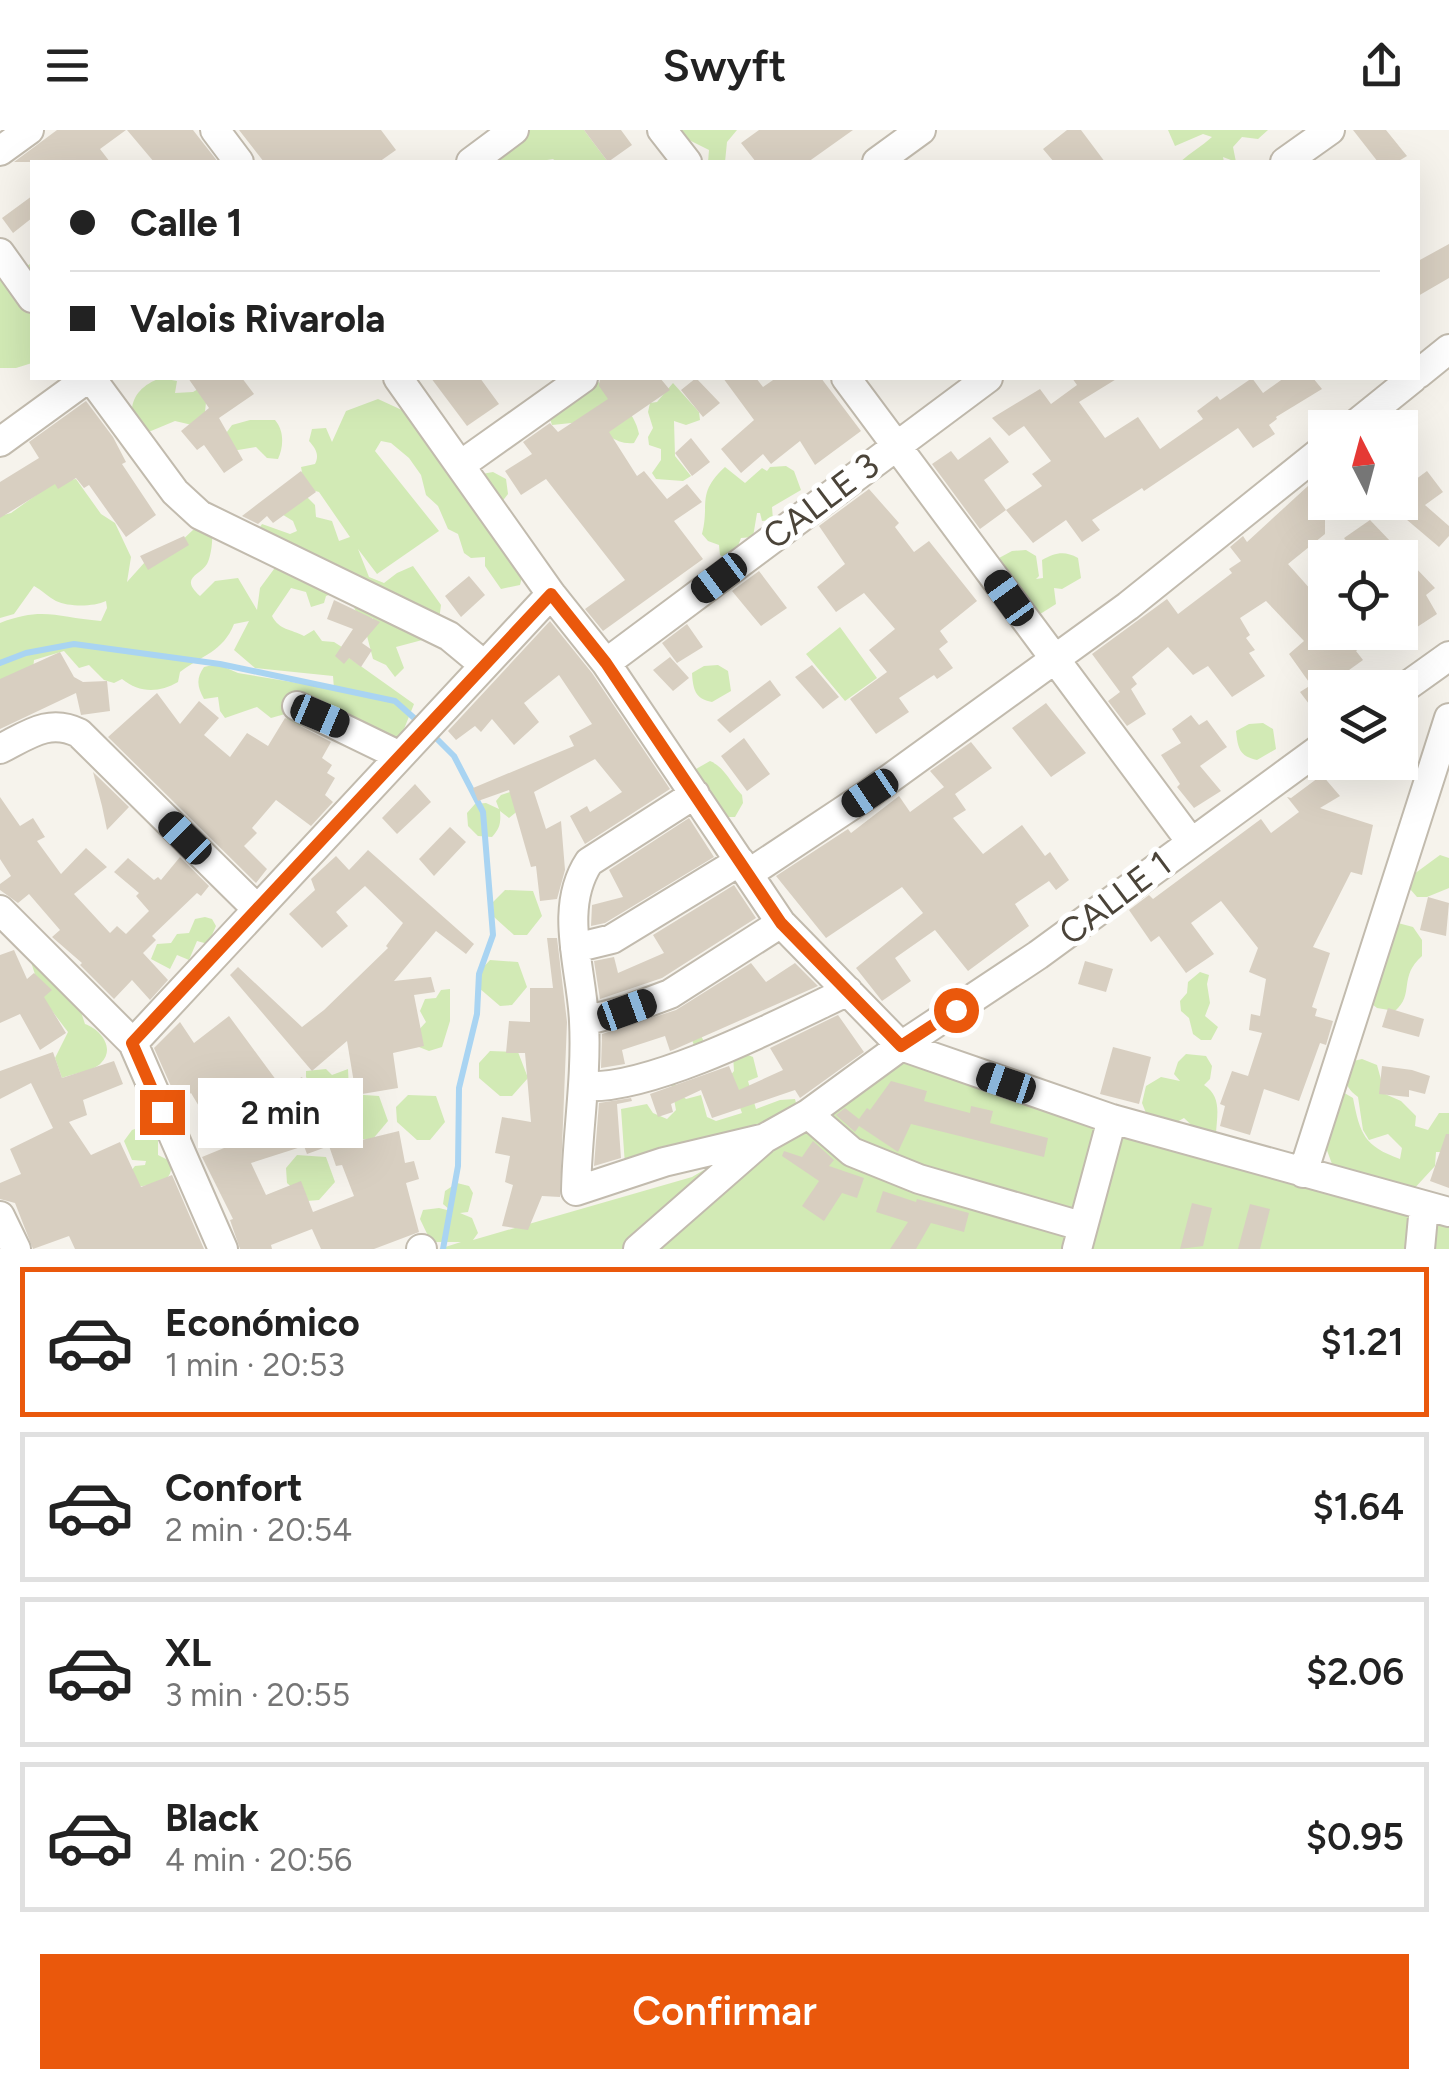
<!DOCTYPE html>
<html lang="es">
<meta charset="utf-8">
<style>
:root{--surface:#fff;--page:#f2f2f2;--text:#222;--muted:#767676;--line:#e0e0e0;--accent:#ea580c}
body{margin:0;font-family:Figtree,sans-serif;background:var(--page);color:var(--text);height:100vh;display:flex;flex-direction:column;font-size:38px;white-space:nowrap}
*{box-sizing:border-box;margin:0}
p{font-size:32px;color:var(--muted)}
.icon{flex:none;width:55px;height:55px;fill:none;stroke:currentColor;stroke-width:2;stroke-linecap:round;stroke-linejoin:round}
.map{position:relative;height:1119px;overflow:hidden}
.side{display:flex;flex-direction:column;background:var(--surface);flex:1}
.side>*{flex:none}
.banner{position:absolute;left:30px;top:30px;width:1390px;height:220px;border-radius:0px;box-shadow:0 10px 40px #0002;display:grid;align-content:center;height:220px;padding:0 40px;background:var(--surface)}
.needle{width:65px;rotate:354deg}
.buttons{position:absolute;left:1308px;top:280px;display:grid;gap:20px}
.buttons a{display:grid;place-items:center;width:110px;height:110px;border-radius:0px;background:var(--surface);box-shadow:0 10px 40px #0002;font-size:50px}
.end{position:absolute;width:45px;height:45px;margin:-22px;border:12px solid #ea580c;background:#fff;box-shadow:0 0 0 5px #fff}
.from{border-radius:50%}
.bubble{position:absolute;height:70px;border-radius:0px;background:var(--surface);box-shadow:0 10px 40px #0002;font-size:32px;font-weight:600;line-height:70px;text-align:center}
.car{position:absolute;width:30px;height:60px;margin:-30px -15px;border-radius:12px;box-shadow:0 0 8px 2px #0007;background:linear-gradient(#222 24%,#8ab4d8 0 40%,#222 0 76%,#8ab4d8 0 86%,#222 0)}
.banner b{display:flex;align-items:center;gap:35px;height:95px;font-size:38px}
.banner b+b{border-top:2px solid var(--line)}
.banner i{width:25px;height:25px;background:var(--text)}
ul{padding:18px 0 0;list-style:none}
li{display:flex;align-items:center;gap:30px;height:150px;margin:0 20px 15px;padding:0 20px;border:5px solid var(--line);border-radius:0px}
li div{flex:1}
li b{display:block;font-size:38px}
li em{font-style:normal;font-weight:600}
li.selected{border-color:var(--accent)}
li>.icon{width:90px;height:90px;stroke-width:1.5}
.cta{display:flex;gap:20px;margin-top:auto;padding:20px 40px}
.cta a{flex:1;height:115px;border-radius:0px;background:var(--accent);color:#fff;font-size:40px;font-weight:600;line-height:115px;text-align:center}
header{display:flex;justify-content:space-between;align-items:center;height:130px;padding:0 40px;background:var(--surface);font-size:45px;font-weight:600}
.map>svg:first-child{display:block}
.green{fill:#d2eab5}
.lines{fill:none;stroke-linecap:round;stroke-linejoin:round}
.stream{stroke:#a9d4f2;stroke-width:6}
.building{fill:#d8cfc1;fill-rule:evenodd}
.minor-casing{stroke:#c2bbae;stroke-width:32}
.minor{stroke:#fff;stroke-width:28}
.route{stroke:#ea580c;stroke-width:12}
.labels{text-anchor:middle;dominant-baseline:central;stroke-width:10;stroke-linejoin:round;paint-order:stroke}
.street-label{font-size:35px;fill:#4b4439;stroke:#fff}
</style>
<header><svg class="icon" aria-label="menu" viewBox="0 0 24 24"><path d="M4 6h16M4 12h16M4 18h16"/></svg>Swyft<svg class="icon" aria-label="share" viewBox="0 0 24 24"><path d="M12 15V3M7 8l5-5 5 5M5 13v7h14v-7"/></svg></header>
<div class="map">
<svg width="1449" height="1119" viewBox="0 0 1449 1119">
<rect width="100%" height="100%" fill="#f6f3ec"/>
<path class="green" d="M507,0H584L608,32H557L553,29L535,32H475Z
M678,0H737L727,12L725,32H708L709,20L685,8Z
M1168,0H1268L1258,9L1242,7L1233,17L1236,32L1223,27L1224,32H1180C1190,23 1202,16 1212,7L1203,4L1175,16Z
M30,134L32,233L16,238H0V141L21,140Z
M161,248L177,251L175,263L193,262L208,253L205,282L192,295L175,291L151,301H139C123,278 136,256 161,248Z
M595,250C614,262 635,282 639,304L634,313C615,315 605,302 591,291L552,295L548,283Z
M673,253L699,282L700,290L686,295L674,291L675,326L691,346L683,351L656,349L652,343L661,330V319L649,315L648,307L653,298L648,282L650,273L657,272Z
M378,269L404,281L482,344L493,342L506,349L508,364L498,377L522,447L520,455L501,459L485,436V427L471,428L464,423L458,404L448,399L438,376L426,365L421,345L409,328L391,313L381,311L375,321L439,401L377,444L358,419L369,447L384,453L397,443L413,436L441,475L439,490L426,509L396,517L404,538L395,547L386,535L373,529L367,506L373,488L359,487L330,432L257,402L262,394L290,404L297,401L293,391L280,383L304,364L315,375L316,387L332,391L339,411L350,407L319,362L305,358L301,337L315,334C320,324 315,318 309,311L312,299L326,298L332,312L346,281Z
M250,290H275C284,300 284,316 278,329L267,328L256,317L232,321L224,306L232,295Z
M786,336L794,341L801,360L772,377L773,390L762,391L760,383H757L753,407L741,408L735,424L727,430L720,425L719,415L708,411L702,404C710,373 696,364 725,337L745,353L762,338L767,341L770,337Z
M76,349L101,384L115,393L131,427L127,452L145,432L164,427L193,400L206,397L212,402C213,410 211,427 207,434C200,446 179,447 200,466L215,451L238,448L257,480L260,458L277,435L336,462L326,466L324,473L311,477L306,462L291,458L272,486C279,500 291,499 304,506L314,500L322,511L334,512L345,519L348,527L414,574L402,604L390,614L307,594L297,597L288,593L285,584L271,588L257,577L225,588L220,581L218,567L204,569C197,557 196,548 204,537L217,534L238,543L334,559L333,546L255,538L234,520L249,491L234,494C223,522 202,525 180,542L178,552C159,563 139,563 122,549L114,553L104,550L89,535L79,538L64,521L34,530L32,550L0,551V493C44,476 58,488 101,491L107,478L106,471C93,477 69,477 56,471C48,467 42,460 34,456L14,484L0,488V386L11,383L53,353Z
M1026,420L1036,426L1039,446L1036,449L1043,448L1042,430C1055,423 1064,420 1078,428L1081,448L1062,459L1054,458L1056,474L1037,486L1001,446L999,428L1012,421Z
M840,497L877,548L845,571L806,524Z
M718,535L728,541L731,561L712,572C695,569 693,559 692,543L704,536Z
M1263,593L1273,599L1276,619L1257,630C1239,626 1238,618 1236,601L1249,594Z
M710,631C725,637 731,654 742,665L743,673L735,687H727L712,676L713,664L702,660L694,649L696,639Z
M510,662L520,679L509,688L500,681C501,693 500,698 492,707L478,706L468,696L467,683L475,674L486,673L499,679L496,671L501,665Z
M1440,725L1449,728V758L1427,767H1417L1410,759V747Z
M505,760L533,761L542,786L527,805H514L494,787L493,772Z
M205,787L212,789L216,796L208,814L197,811L189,830L177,825L170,839L151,829L157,814L171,813L177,804L189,803L195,789Z
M1398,793L1413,797L1422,810V826C1398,847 1415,864 1395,881L1377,878L1368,871L1380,800Z
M36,829L83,864L81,882L85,894C100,899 116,918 101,933C94,941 72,944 62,948L55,928L68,902L43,869L31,832Z
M490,830L518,832L527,857L512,875L500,876L479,858L478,843Z
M1200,842L1209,845L1207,854L1210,873L1205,886L1218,897L1211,910H1201L1193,904L1189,888L1181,881L1180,871L1187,863L1188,852Z
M450,859V891L442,917L429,921L419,917L416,903L426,892L420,881L425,869L436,868L441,860Z
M698,899L705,914L722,909L727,901L736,902V920L753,927L758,947L748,951L756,979L780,970L795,969L798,981L755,1006L620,1044L582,1042L625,1035L621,979L647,974L653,983L667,989L676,980L670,948L673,947L678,962L686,969L701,965L707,987L716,991L742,983L729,947L734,941L733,925L697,924L690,904Z
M490,921L518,922L528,948L512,966H500L479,948V933Z
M1186,924L1206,926L1212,936L1210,949L1204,955C1222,967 1217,984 1216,1004L1348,1041L1332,1034L1325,1015L1341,961L1353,968C1360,1004 1364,1016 1400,1029L1402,1018L1388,1004L1369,1010L1363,1000L1358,967C1343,956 1345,949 1349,932L1362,929L1377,935L1385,964L1401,971L1416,986L1415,996L1428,1000L1439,983H1449V1022H1436L1435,1036L1412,1061L1449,1072V1119H439L461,1112H431L420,1089L423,1080L439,1078L451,1081L443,1074L445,1061L457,1053L469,1056L473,1063L468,1082L460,1083L472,1088L478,1103L473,1110L692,1047L898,926L1202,1005L1184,988L1175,993L1148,988L1142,973L1146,956L1161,947L1180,951L1174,944L1178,932Z
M326,939L332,945L348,939L349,961L342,964L324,980L306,947V941Z
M350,964L379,966L388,991L372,1010L360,1009L340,992L339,977Z
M408,965L436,966L445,992L430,1010H417L397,992L396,977Z
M144,996L158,1006V1025L170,1031C177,1055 149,1054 132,1058L124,1050L135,1036L145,1035L146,1031L132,1030L124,1011L132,1000Z
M297,1025L326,1027L335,1052L319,1070L307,1071L287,1053L286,1038Z"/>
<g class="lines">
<path class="stream" d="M0,533L26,523L74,514L220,534L395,571L422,595
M431,603L454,626L483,682L493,805L479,844L477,884L459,958L458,1036L443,1119"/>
</g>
<path class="building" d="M57,0H126L100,19L110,32H14Z
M127,0H193L218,32H154Z
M239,0H381L396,20L379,32H264Z
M584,0H621L632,15L608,32Z
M759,0H853L808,32H756L741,13Z
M1067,0H1081L1105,32H1054L1043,19Z
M1353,0H1386L1407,26L1397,32H1378Z
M32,66V88L13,103L2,88Z
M1449,114V148L1418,166V131Z
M188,248H242L254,264L219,288L243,330L224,343L204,315L197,320L181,301L209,278Z
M431,248H480L499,274L467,296Z
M600,248H660L670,260L609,302L637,346L644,341L667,369L687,354L702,372L674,391L703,429L603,501L585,479L625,450L546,349L521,365L505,341L532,324L523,312L550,293L558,302L608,269L599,256Z
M696,248L720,273L703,287L681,260Z
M723,248H756L763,257L776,248H821L861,301L815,335L800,311L771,334L763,324L741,343L721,319L754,290Z
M1072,248H1118L1079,272L1105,308L1138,287L1160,319L1203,289L1197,281L1217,266L1220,270L1252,248L1263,263L1284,248H1313L1322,259L1276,287L1277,289L1269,295L1275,304L1253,318L1238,298L1144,361L1142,358L1092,390L1100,400L1082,412L1066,390L1033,413L1006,380L980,399L932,334L951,321L958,330L990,307L1009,332L984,350L1006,380L1042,356L1032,344L1051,331L1024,296L1009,306L992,288L1040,259L1051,274L1077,255Z
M86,271L113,307L126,332L122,334L156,385L126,407L89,355L84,358L76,348L58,359L55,354L0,388V352L39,328L29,312Z
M691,308L710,332L692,346L675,323Z
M301,341L316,362L273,393L267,386L258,394L242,386Z
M1427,341L1443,362L1425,375L1449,396V406L1439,417L1400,384V361Z
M1321,344L1325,350V404L1288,434L1312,461L1325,451V502H1380L1356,521L1363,530L1338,548L1345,558H1325V575L1315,582L1300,562L1311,555L1289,524L1304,511L1266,471L1240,488L1250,505L1246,508L1255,520L1249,523L1265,546L1232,567L1208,536L1193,545L1168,517L1132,547L1137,554L1131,559L1146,584L1127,596L1108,571L1120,562L1092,524L1167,469L1178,484L1232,443L1229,439L1241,431L1230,417L1243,406L1247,412Z
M869,359L899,393L895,397L914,422L929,411L977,471L940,501L948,512L939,519L953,538L937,549L934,545L899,568L909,582L876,604L850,569L887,542L869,520L895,499L864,463L836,482L817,457L845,434L819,396Z
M1370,390L1435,458L1426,465L1437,484L1408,503L1400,491V428H1359L1344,408Z
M184,406L189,415L148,440L140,426Z
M759,441L787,478L761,496L732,461Z
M469,446L485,465L461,487L445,466Z
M334,470L380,492L362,513L372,520L361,537L349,528L344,534L335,526L353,499L327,489Z
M550,491L592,543L670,659L585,714L570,686L587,676L590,682L622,662L595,629L534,662L546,699L561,691L565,740L557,769L540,771L536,736L531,737L509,660L478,671L473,658L574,616L569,606L592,594L559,545L524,573L539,592L514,615L492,589L481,602L475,596L456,610L448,601Z
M687,494L703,517L677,533L662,513Z
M60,522L74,547L83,552L107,551L110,581L81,585L76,563L0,599V549Z
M670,527L689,548L673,561L653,540Z
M812,535L839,567L823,579L795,547Z
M770,550L781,565L730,603L717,590Z
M157,563L180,594L199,571L219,588L204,605L230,627L247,603L268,616L285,588L331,612L322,628L332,635L327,643L335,648L325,665L333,672L311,696L276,670L252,698L257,703L244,716L267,739L256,753L108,607Z
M1046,573L1086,623L1051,647L1012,598Z
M1191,585L1199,595L1207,590L1227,617L1200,636L1221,661L1194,678L1177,657L1180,654L1161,625L1181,613L1172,599Z
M744,608L770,644L747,661L721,626Z
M971,612L992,638L955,664L966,680L953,688L983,724L1022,695L1045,726L1050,722L1069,750L1056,760L1049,751L1015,774L1029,796L968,841L935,800L895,828L911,851L882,871L856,838L923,783L902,757L826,808L776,746L848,699L851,703L899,666L910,682L944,657L930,641Z
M93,642L129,677L107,700L102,676Z
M1322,645L1340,666L1320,678L1373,695L1362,745L1351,742L1313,817L1330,823L1312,877L1317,879L1315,886L1333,891L1326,915L1320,913L1299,971L1264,959L1250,1005L1220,996L1225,976L1220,974L1232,941L1248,946L1262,903L1249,900L1251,884L1260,886L1266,849L1249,842L1258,818L1221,771L1191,793L1214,824L1186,843L1159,806L1151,812L1129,780L1149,765L1153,769L1261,689L1271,703L1299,682L1287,667L1291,668Z
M415,654L431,672L397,704L382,688Z
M0,667L20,696L33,688L45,707L37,711L61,744L86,718L107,737L74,764L110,803L117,796L126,804L149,781L136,766L139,763L114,742L128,728L154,750L158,747L161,750L180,727L209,756L201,766L197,763L152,806L156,810L143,823L168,850L150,870L132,850L114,869L80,835L82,833L52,807L60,800L29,764L18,773L0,760V754L11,746L0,729Z
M689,688L714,727L605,793L591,796L592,775L623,767L609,740Z
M450,697L466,712L434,746L419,729Z
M368,720L474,814L466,824L436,801L394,851L431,847L435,862L414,865L424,916L393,923L398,958L356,965L347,911L312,941L230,845L238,837L302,897L324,880L388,818L386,816L403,793L365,756L336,782L348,796L322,818L289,784L315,760L311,749L336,726L349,740Z
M734,755L756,788L662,848L600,869L594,831L614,827L618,843L664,823L653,805Z
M1428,767L1449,773L1446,806L1420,800Z
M547,808H557L567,892L560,1067L542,1066L528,1100L502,1096L513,1055L505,1052L510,1026L495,1023L502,987L531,992L525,923H506L509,891L530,892V858H553Z
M14,820L27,849L34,843L52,860L44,867L66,903L40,920L20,884L0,893V825Z
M1085,831L1113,839L1106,862L1078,854Z
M751,833L766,852L795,833L818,856L673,920L670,921L665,906L622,920L625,934L601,938L602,904L676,880Z
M1388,878L1424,889L1419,907L1382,897Z
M838,885L864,922L800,968L795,960L712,988L701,960L671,974L673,982L658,987L650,964L729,936L739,960L783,940L770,918Z
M229,886L282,958L302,947L321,985L343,979L354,1012L399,1001L405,1033L414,1031L419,1049L406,1053L419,1102L374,1119H321L312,1099L271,1115L272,1119H240L230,1090L233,1089L202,1027L224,1018L191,963L178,972L154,918L180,892L194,913ZM304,1016L307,1024L329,1016L336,1036L342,1035L354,1066L313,1082L301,1051L266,1065L251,1033Z
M1113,917L1151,927L1139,974L1100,964Z
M53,922L62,948L114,931L123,954L83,970L87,985L69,992L91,1025L120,1012L141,1057L172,1045L204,1119H75L69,1106L33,1119L15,1073L0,1069V1053L21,1044L10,1019L53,998L31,953L0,969V941Z
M1382,936L1412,940L1430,946L1425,964L1409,960V967L1379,964Z
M891,951L927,961L924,971L970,983L971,976L993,981L990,993L1048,1008L1044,1027L911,994L898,1022L859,996L855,1002L836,985L845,978L859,989L867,978L870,980Z
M631,968L632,971L617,974L621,1028L594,1036L599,973Z
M1446,1004H1449V1058L1430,1051Z
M813,1011L834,1030L829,1036L864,1048L857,1068L842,1063L824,1091L802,1076L819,1051L782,1026L784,1021L802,1027Z
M883,1061L916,1072L917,1069L969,1083L964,1102L931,1093L916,1119H890L908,1092L876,1082Z
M1192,1073L1212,1078L1203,1116L1180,1119Z
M1250,1074L1270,1079L1260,1119H1238Z"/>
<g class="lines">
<defs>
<path id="minor" d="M215,0L239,32
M662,0L687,32
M0,21L29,0
M471,32L514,0
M877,32L921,0
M1285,32L1330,0
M0,123L32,168
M1418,244L1449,219
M91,248L175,362L200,385L449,506L484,535
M398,248L551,464L606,533L781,793L901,916L1112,989L1449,1082
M846,248L1191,712
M1351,298L1413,248
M0,312L88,248
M462,334L583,248
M606,533L988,248
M1400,561L1449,526
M297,576L398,625
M0,619C28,605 49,588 79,603L257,779
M695,664L589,732C558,779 582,839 584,891C587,948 577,1004 576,1061L664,1032L765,1008
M748,744L870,663L1128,476L1325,318
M0,780L133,913L223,1119
M575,818L612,809L740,731
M584,891L627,880L670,864L781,793
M133,913L551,464
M583,956C649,962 785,891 848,861
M808,984L852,1022L919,1049L1081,1096
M1303,1043L1449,588
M0,1086L16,1119
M421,1119H422
M638,1119L765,1008L808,984L901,916L1038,825L1325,615
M1077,1119L1112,989
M1420,1119L1424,1076"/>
</defs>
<use href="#minor" class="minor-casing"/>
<use href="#minor" class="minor"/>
</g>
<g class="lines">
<path class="route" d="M162,982L132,913L551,464L606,533L781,793L901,916L956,880"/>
</g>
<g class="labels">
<g class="street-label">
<text transform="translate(821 371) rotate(-37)">CALLE 3</text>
<text transform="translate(1115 768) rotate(-37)">CALLE 1</text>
</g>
</g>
</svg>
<div class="buttons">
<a><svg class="needle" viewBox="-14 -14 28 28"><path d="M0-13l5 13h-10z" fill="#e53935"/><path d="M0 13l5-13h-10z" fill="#767676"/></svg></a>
<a><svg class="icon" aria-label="locate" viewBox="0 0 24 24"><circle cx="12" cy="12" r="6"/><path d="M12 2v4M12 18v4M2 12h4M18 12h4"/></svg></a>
<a><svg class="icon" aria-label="layers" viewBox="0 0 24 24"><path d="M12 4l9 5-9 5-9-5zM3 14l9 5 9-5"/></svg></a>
</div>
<i class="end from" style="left:956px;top:880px"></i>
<i class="end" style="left:162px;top:982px"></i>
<div class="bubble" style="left:198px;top:948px;width:165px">2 min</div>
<i class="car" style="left:719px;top:448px;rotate:233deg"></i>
<i class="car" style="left:1009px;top:468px;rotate:324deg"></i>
<i class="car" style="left:320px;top:586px;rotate:113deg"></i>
<i class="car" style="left:870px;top:663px;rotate:236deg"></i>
<i class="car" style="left:185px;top:708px;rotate:315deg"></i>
<i class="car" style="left:627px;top:880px;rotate:70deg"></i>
<i class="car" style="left:1006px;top:953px;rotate:289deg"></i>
<div class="banner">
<b><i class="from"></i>Calle 1</b>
<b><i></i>Valois Rivarola</b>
</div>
</div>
<section class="side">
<ul>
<li class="selected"><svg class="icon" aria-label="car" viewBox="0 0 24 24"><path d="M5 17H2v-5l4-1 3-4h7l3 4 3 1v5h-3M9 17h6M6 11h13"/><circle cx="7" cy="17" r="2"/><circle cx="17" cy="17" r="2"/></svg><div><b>Económico</b><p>1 min · 20:53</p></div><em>$1.21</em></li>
<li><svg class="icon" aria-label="car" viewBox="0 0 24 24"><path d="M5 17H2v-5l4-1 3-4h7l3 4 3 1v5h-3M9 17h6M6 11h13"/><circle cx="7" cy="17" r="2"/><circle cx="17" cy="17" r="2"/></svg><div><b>Confort</b><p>2 min · 20:54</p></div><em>$1.64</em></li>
<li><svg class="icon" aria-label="car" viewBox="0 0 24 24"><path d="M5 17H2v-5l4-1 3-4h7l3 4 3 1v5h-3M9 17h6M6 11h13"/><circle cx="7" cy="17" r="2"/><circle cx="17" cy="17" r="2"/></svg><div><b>XL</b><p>3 min · 20:55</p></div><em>$2.06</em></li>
<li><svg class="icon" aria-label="car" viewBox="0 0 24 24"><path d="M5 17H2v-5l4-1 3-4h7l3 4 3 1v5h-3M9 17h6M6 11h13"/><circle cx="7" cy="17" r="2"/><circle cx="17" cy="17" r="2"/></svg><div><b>Black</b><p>4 min · 20:56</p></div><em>$0.95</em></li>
</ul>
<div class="cta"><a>Confirmar</a></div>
</section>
